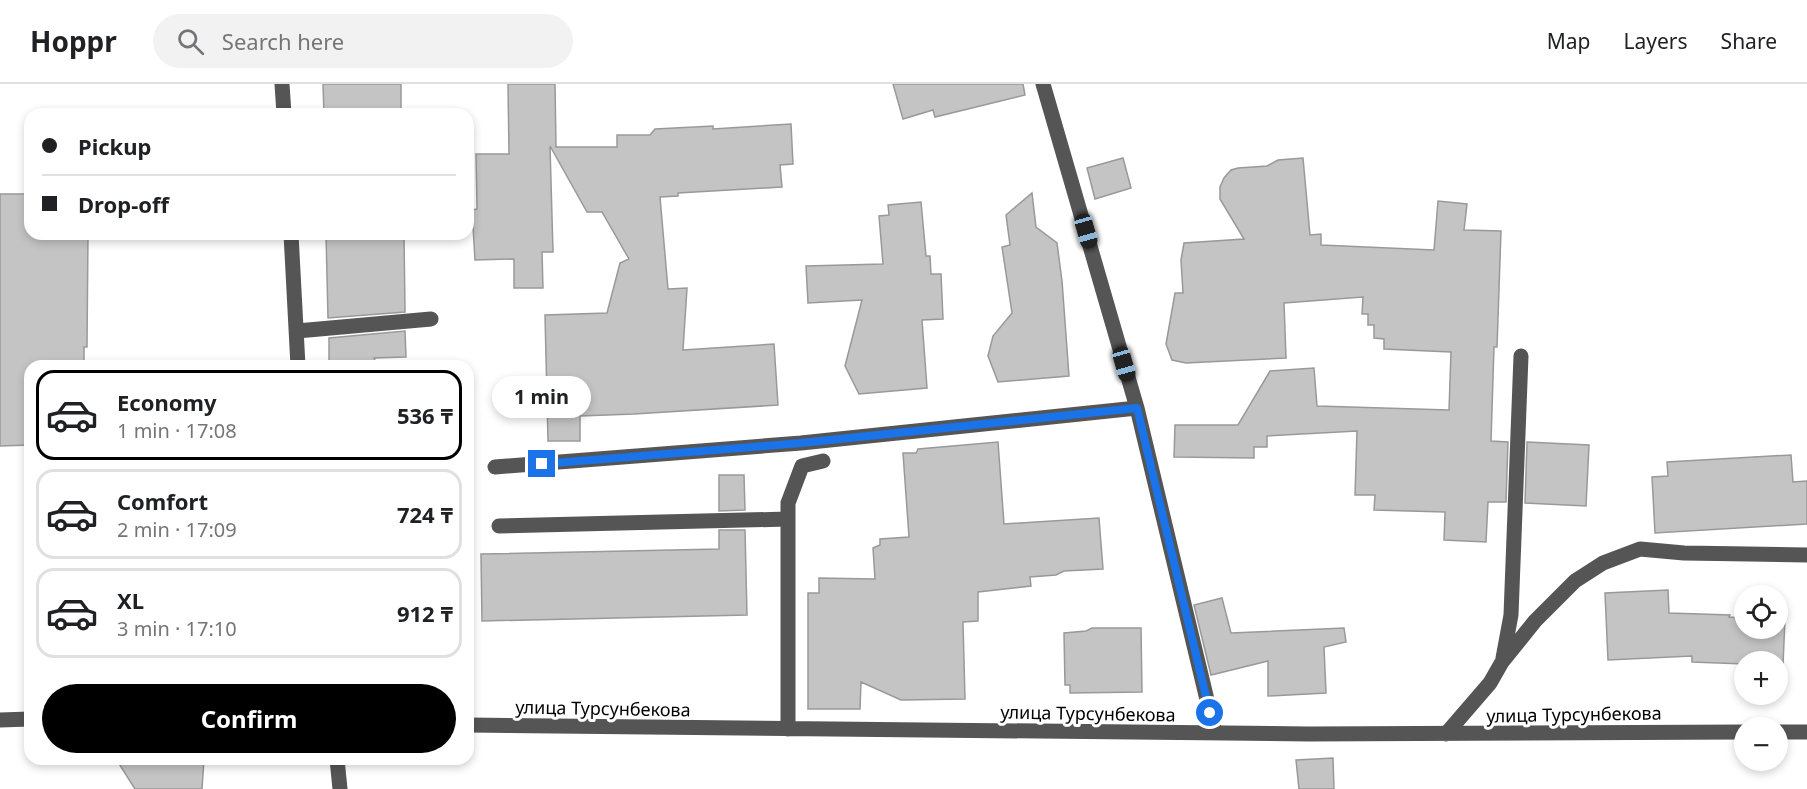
<!DOCTYPE html>
<meta charset="utf-8">
<style>
:root{--surface:#fff;--page:#f2f2f2;--text:#202124;--muted:#757577;--line:#e0e0e0;--accent:#000}
body{margin:0;font-family:"Noto Sans",sans-serif;background:var(--page);color:var(--text);height:100vh;display:flex;flex-direction:column;font-size:22px;white-space:nowrap}
*{box-sizing:border-box;margin:0}
p{font-size:20px;color:var(--muted)}
.icon{flex:none;width:33px;height:33px;fill:none;stroke:currentColor;stroke-width:2;stroke-linecap:round;stroke-linejoin:round}
.map{position:relative;flex:1;overflow:hidden}
.sheet{position:absolute;left:24px;top:276px;width:450px;height:405px;display:flex;flex-direction:column;background:var(--surface);border-radius:18px;box-shadow:0 3px 9px #0003}
.sheet>*{flex:none}
.guide{position:absolute;left:24px;top:24px;width:450px;height:132px;border-radius:18px;box-shadow:0 3px 9px #0003;display:grid;align-content:center;height:132px;padding:0 18px;background:var(--surface)}
.fabs{position:absolute;left:1734px;top:501px;display:grid;gap:12px}
.fabs a{display:grid;place-items:center;width:54px;height:54px;border-radius:50%;background:var(--surface);box-shadow:0 3px 9px #0003;font-size:30px}
.end{position:absolute;width:27px;height:27px;margin:-14px;border:8px solid #1a73e8;background:#fff;box-shadow:0 0 0 3px #fff}
.from{border-radius:50%}
.bubble{position:absolute;height:42px;border-radius:21px;background:var(--surface);box-shadow:0 3px 9px #0003;font-size:20px;font-weight:700;line-height:42px;text-align:center}
.car{position:absolute;width:18px;height:36px;margin:-18px -9px;border-radius:8px;box-shadow:0 0 4px 2px #0007;background:linear-gradient(#222 24%,#8ab4d8 0 40%,#222 0 76%,#8ab4d8 0 86%,#222 0)}
.guide b{display:flex;align-items:center;gap:21px;height:57px;font-size:22px}
.guide b+b{border-top:2px solid var(--line)}
.guide i{width:15px;height:15px;background:var(--text)}
ul{padding:10px 0 0;list-style:none}
li{display:flex;align-items:center;gap:18px;height:90px;margin:0 12px 9px;padding:0 6px;border:3px solid var(--line);border-radius:18px}
li div{flex:1}
li b{display:block;font-size:22px}
li em{font-style:normal;font-weight:700}
li.current{border-color:var(--accent)}
li>.icon{width:54px;height:54px;stroke-width:1.5}
.cta{display:flex;gap:12px;margin-top:auto;padding:12px 18px}
.cta a{flex:1;height:69px;border-radius:36px;background:var(--accent);color:#fff;font-size:24px;font-weight:700;line-height:69px;text-align:center}
header{display:flex;align-items:center;gap:36px;box-sizing:border-box;height:84px;padding:0 30px;background:var(--surface);border-bottom:2px solid var(--line)}
header strong{font-size:28px}
nav{display:flex;gap:33px;margin-inline-start:auto;font-size:21px}
.search{width:420px;height:54px;background:var(--page);display:flex;align-items:center;gap:15px;box-sizing:border-box;padding:0 21px;border-radius:33px;color:var(--muted);font-size:22px}
.map>svg:first-child{display:block}
.building{fill:#c4c4c4;stroke:#999;stroke-width:1.5}
.lines{fill:none;stroke-linecap:round;stroke-linejoin:round}
.minor{stroke:#555;stroke-width:15}
.route{stroke:#1a73e8;stroke-width:8}
.labels{text-anchor:middle;dominant-baseline:central;stroke-width:6;stroke-linejoin:round;paint-order:stroke}
.street-label{font-size:18px;fill:#000;stroke:#fff}
</style>
<header>
<strong>Hoppr</strong>
<div class="search"><svg class="icon" aria-label="search" viewBox="0 0 24 24"><circle cx="10" cy="10" r="6"/><path d="M15 15l6 6"/></svg>Search here</div>
<nav><a>Map</a><a>Layers</a><a>Share</a></nav>
</header>
<div class="map">
<svg width="1807" height="705" viewBox="0 0 1807 705">
<rect width="100%" height="100%" fill="#fff"/>
<path class="building" d="M323,0H401V30H324Z
M508,0H555L556,63H617V51H650L655,45L713,42V45L791,40L793,80L780,81L782,103L678,109V112L660,113L668,205L687,204L683,266L774,260L778,321L634,330L580,332V357H548L545,231L607,229L620,179L629,175L602,128H587L550,62L553,168H542L543,204H514V175L475,176L472,126L477,125L476,70H509Z
M893,0H1023L1025,11L935,33L933,26L903,35Z
M1123,74L1131,104L1095,115L1087,84Z
M1303,74L1310,151L1321,150V161L1434,166L1438,117L1467,120L1464,146L1501,147L1497,263H1494L1491,357L1508,358L1506,418H1488L1486,458L1444,456L1445,428L1374,426L1375,411H1355L1357,347L1267,352V363H1254V374L1174,373L1175,341H1238L1270,287L1314,284L1317,322L1449,326L1451,268L1384,265V255L1374,254V241H1368V230H1362L1363,213L1284,219L1286,274L1186,279L1172,276L1166,260L1175,209H1183L1181,176L1184,159L1244,155L1220,115V103L1224,94L1231,86L1238,84L1267,82L1278,76Z
M1032,109L1036,143L1057,159L1062,197L1069,292L998,298L988,272L993,252L1012,229L1002,163L1010,161L1006,131Z
M0,110H30V150H88L87,263H84V282H30V361L0,362Z
M921,118L926,172H930L931,190H941L943,235L922,236L927,304L859,310L845,282L862,216L808,219L806,182L883,180L879,132L889,131L888,121Z
M326,150H404L405,228L328,234Z
M405,247L406,273L374,274L378,282H329V254Z
M998,358L1004,440L1099,434L1103,485L1064,487L1056,491L1030,493L1031,502L978,508V537L963,538L965,615L901,616L861,598L860,625H808V509H819V494L875,495L873,464L880,461V455L909,453L903,369H916L918,365Z
M1527,358L1589,361L1586,422L1525,419Z
M1791,371L1793,398L1807,397V440L1655,449L1652,393L1668,392L1667,378Z
M719,391H744L745,426L719,427Z
M719,446H745L747,531L482,537L481,470L719,465Z
M1668,506L1669,529L1730,531L1729,533L1744,534V544H1778V535H1785L1783,581H1778V578H1744V580L1692,578V572L1608,576L1605,509Z
M1222,514L1231,549L1344,544L1346,558L1324,563L1326,609L1268,612V577L1211,591L1194,521Z
M1092,544H1141L1142,608L1070,609V601H1065L1064,549L1086,547Z
M1333,674L1334,705H1299L1296,676Z
M116,675H204L202,705H135Z"/>
<g class="lines">
<path class="minor" d="M282,0L284,30
M1043,0L1137,324L1215,649
M291,150L298,282
M297,247L431,235
M495,383L801,359L1137,324
M499,442L788,435
M1503,574L1511,531L1521,272
M0,636L30,635
M468,641L1309,650L1744,648
M788,645V419L802,382L823,377
M1778,648H1807
M1446,650L1490,599L1502,578L1535,537L1575,497L1603,479L1640,465L1684,469L1807,471
M337,675L340,705"/>
</g>
<g class="lines">
<path class="route" d="M542,380L801,359L1137,324L1210,629"/>
</g>
<g class="labels">
<g class="street-label">
<text transform="translate(603 624) rotate(1)">улица Турсунбекова</text>
<text transform="translate(1088 629) rotate(1)">улица Турсунбекова</text>
<text transform="translate(1574 630) rotate(-1)">улица Турсунбекова</text>
</g>
</g>
</svg>
<div class="fabs">
<a><svg class="icon" aria-label="locate" viewBox="0 0 24 24"><circle cx="12" cy="12" r="6"/><path d="M12 2v4M12 18v4M2 12h4M18 12h4"/></svg></a>
<a>+</a>
<a>−</a>
</div>
<i class="end from" style="left:1210px;top:629px"></i>
<i class="end" style="left:542px;top:380px"></i>
<div class="bubble" style="left:492px;top:292px;width:99px">1 min</div>
<i class="car" style="left:1086px;top:147px;rotate:164deg"></i>
<i class="car" style="left:1124px;top:280px;rotate:164deg"></i>
<div class="guide">
<b><i class="from"></i>Pickup</b>
<b><i></i>Drop-off</b>
</div>
<section class="sheet">
<ul>
<li class="current"><svg class="icon" aria-label="car" viewBox="0 0 24 24"><path d="M5 17H2v-5l4-1 3-4h7l3 4 3 1v5h-3M9 17h6M6 11h13"/><circle cx="7" cy="17" r="2"/><circle cx="17" cy="17" r="2"/></svg><div><b>Economy</b><p>1 min · 17:08</p></div><em>536 ₸</em></li>
<li><svg class="icon" aria-label="car" viewBox="0 0 24 24"><path d="M5 17H2v-5l4-1 3-4h7l3 4 3 1v5h-3M9 17h6M6 11h13"/><circle cx="7" cy="17" r="2"/><circle cx="17" cy="17" r="2"/></svg><div><b>Comfort</b><p>2 min · 17:09</p></div><em>724 ₸</em></li>
<li><svg class="icon" aria-label="car" viewBox="0 0 24 24"><path d="M5 17H2v-5l4-1 3-4h7l3 4 3 1v5h-3M9 17h6M6 11h13"/><circle cx="7" cy="17" r="2"/><circle cx="17" cy="17" r="2"/></svg><div><b>XL</b><p>3 min · 17:10</p></div><em>912 ₸</em></li>
</ul>
<div class="cta"><a>Confirm</a></div>
</section>
</div>
